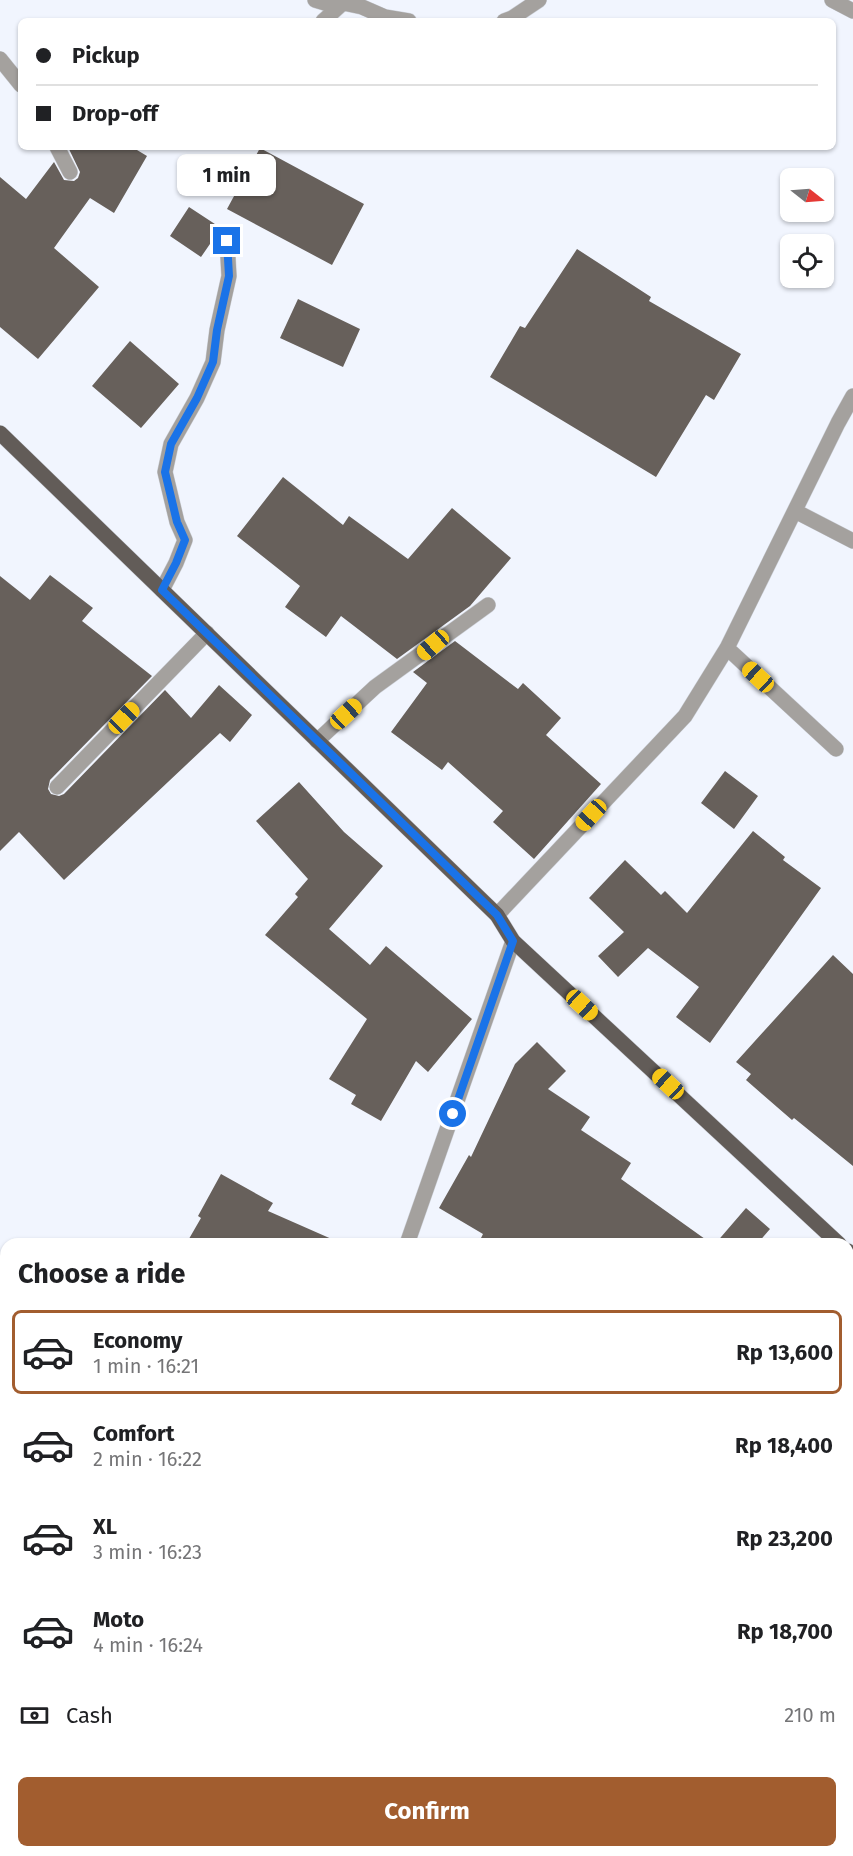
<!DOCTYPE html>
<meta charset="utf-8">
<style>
:root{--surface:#fff;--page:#f6f6f6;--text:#202124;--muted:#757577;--line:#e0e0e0;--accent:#a25d2f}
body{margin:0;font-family:"Fira Sans",sans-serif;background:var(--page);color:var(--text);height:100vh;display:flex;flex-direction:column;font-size:22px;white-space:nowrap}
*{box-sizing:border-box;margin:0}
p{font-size:20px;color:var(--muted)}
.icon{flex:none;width:33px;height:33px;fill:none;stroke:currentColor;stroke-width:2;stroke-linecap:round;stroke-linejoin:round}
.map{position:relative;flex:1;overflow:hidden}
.details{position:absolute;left:0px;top:1238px;width:854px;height:620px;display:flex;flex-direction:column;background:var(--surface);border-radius:18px 18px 0 0;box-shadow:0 2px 4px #0004}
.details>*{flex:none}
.top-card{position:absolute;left:18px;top:18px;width:818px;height:132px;border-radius:9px;box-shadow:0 2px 4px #0004;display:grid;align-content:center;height:132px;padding:0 18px;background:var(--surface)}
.needle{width:39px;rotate:107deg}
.tools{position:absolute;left:780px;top:168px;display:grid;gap:12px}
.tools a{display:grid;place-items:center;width:54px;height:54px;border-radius:9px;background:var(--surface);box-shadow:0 2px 4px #0004;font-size:30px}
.end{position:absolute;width:27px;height:27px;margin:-14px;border:8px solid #1a73e8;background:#fff;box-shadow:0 0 0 3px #fff}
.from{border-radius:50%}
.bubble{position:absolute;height:42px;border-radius:9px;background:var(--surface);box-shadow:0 2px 4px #0004;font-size:20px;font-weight:700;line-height:42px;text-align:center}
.car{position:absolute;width:18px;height:36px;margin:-18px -9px;border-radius:8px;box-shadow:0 0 4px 2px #0007;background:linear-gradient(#f5c518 24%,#345 0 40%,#f5c518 0 76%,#345 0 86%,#f5c518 0)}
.top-card b{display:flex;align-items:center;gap:21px;height:57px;font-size:22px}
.top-card b+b{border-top:2px solid var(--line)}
.top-card i{width:15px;height:15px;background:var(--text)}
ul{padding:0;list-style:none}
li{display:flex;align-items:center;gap:18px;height:84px;margin:0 12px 9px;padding:0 6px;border:3px solid transparent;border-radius:9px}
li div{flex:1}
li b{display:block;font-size:22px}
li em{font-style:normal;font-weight:700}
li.selected{border-color:var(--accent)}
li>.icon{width:54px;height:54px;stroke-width:1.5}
h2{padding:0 18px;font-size:27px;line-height:72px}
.pay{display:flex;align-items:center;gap:15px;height:66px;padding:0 18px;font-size:22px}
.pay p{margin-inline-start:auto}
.cta{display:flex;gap:12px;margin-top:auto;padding:12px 18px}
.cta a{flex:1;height:69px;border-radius:9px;background:var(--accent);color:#fff;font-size:24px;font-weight:700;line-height:69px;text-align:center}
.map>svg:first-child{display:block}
.building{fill:#67605b}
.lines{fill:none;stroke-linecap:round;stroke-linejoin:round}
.minor-casing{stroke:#cdd1d9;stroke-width:16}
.major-casing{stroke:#cdd1d9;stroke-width:16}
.minor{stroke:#a4a19e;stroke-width:15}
.major{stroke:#625c58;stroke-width:15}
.route{stroke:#1a73e8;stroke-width:8}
</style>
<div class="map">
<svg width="853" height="1856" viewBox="0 0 853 1856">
<rect width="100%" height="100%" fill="#f1f5fe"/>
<path class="building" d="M68,147H132L147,156L114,213L90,198L54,248L99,287L38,359L0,327V177L26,199L54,162L64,180L74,181L78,178L80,172Z
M260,148L364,204L332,265L227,209Z
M189,207L221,228L201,257L170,236Z
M577,249L651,297L649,301L741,354L714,400L706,395L656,477L490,377L520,326L525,328Z
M298,299L360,329L343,367L280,338Z
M130,341L179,384L141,428L92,386Z
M283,477L343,525L349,516L408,559L452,508L511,558L470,606L397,659L341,616L326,637L285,607L300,586L237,536Z
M50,575L93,608L82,621L152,676L50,780L48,789L51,794L59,796L64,794L165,690L191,718L219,685L252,715L230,742L220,733L64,880L19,832L0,851V576L30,600Z
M455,641L518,689L523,683L561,718L546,735L601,784L534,859L493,822L503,811L448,762L442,770L391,732L427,683L413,672Z
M725,771L758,796L734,829L701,803Z
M299,782L344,832L383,866L329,929L370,965L386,946L472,1019L428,1072L416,1061L381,1121L351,1104L356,1095L329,1079L367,1019L265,935L298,897L295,894L308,879L256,821Z
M753,831L785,857L783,860L821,888L710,1043L676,1017L699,987L648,948L618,977L598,956L624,932L589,898L625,860L661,895L665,891L687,913Z
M833,955L853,974V1166L794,1118L792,1120L746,1080L751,1074L736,1062Z
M537,1042L566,1071L548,1089L590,1117L581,1130L631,1163L621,1179L712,1244H478L483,1234L439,1208L469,1155L471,1157L515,1064Z
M221,1174L273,1203L268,1211L343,1244H186L201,1218L198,1216Z
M746,1208L770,1229L757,1244H715Z"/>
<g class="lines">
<defs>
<path id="minor" d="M315,0L338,7
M832,0L853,11
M323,21L343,3L362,7L385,17L409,21
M504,21L512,18L539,0
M0,59L21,85
M57,147L70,172
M795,511L853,541
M162,590L176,563L185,540L177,522L165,472L171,444L197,398L213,362L217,330L229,276L227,241
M727,648L836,749
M317,741L375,687L488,605
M57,787L207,633
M497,915L685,716L727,648L838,423L853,396
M407,1244L513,941
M189,1856L191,1851"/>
<path id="major" d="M0,433L497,915L513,941L839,1244
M848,1251L853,1256"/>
</defs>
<use href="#minor" class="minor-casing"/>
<use href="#major" class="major-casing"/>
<use href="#minor" class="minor"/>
<use href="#major" class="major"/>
</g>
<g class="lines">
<path class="route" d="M227,241L229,276L217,330L213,362L197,398L171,444L165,472L177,522L185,540L176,563L162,590L497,915L513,941L453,1114"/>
</g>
</svg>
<div class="tools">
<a><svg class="needle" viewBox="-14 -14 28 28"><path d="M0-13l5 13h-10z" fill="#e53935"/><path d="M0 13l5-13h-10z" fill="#757577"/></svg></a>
<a><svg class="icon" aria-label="locate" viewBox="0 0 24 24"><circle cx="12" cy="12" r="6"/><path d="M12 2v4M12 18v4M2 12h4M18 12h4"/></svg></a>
</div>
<i class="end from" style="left:453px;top:1114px"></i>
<i class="end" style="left:227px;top:241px"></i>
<div class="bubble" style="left:177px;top:154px;width:99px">1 min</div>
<i class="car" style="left:433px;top:645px;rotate:229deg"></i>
<i class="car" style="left:758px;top:677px;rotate:313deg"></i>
<i class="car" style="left:346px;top:714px;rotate:47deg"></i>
<i class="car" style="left:124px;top:718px;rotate:44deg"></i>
<i class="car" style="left:591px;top:815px;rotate:223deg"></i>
<i class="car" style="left:582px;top:1005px;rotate:133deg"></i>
<i class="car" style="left:668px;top:1084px;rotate:313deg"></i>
<div class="top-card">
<b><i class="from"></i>Pickup</b>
<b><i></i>Drop-off</b>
</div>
<section class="details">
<h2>Choose a ride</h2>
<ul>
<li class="selected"><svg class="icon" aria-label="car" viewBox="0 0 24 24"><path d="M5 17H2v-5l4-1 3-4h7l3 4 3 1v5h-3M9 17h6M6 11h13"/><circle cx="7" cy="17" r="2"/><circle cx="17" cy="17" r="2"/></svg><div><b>Economy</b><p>1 min · 16:21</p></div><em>Rp 13,600</em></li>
<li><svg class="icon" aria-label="car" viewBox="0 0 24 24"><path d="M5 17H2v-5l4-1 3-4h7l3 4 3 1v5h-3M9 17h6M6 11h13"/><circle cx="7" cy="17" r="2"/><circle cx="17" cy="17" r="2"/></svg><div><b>Comfort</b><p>2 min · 16:22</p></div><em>Rp 18,400</em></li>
<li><svg class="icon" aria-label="car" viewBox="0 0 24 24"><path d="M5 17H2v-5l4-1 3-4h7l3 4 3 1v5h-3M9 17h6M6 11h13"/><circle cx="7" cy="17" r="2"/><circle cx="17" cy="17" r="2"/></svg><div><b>XL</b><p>3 min · 16:23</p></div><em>Rp 23,200</em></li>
<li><svg class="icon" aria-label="car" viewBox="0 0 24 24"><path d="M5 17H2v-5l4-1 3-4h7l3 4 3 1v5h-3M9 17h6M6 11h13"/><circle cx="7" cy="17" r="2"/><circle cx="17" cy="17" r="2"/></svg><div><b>Moto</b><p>4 min · 16:24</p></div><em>Rp 18,700</em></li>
</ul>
<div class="pay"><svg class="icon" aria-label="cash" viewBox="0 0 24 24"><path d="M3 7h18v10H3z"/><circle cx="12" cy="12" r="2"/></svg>Cash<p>210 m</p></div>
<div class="cta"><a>Confirm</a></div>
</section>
</div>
